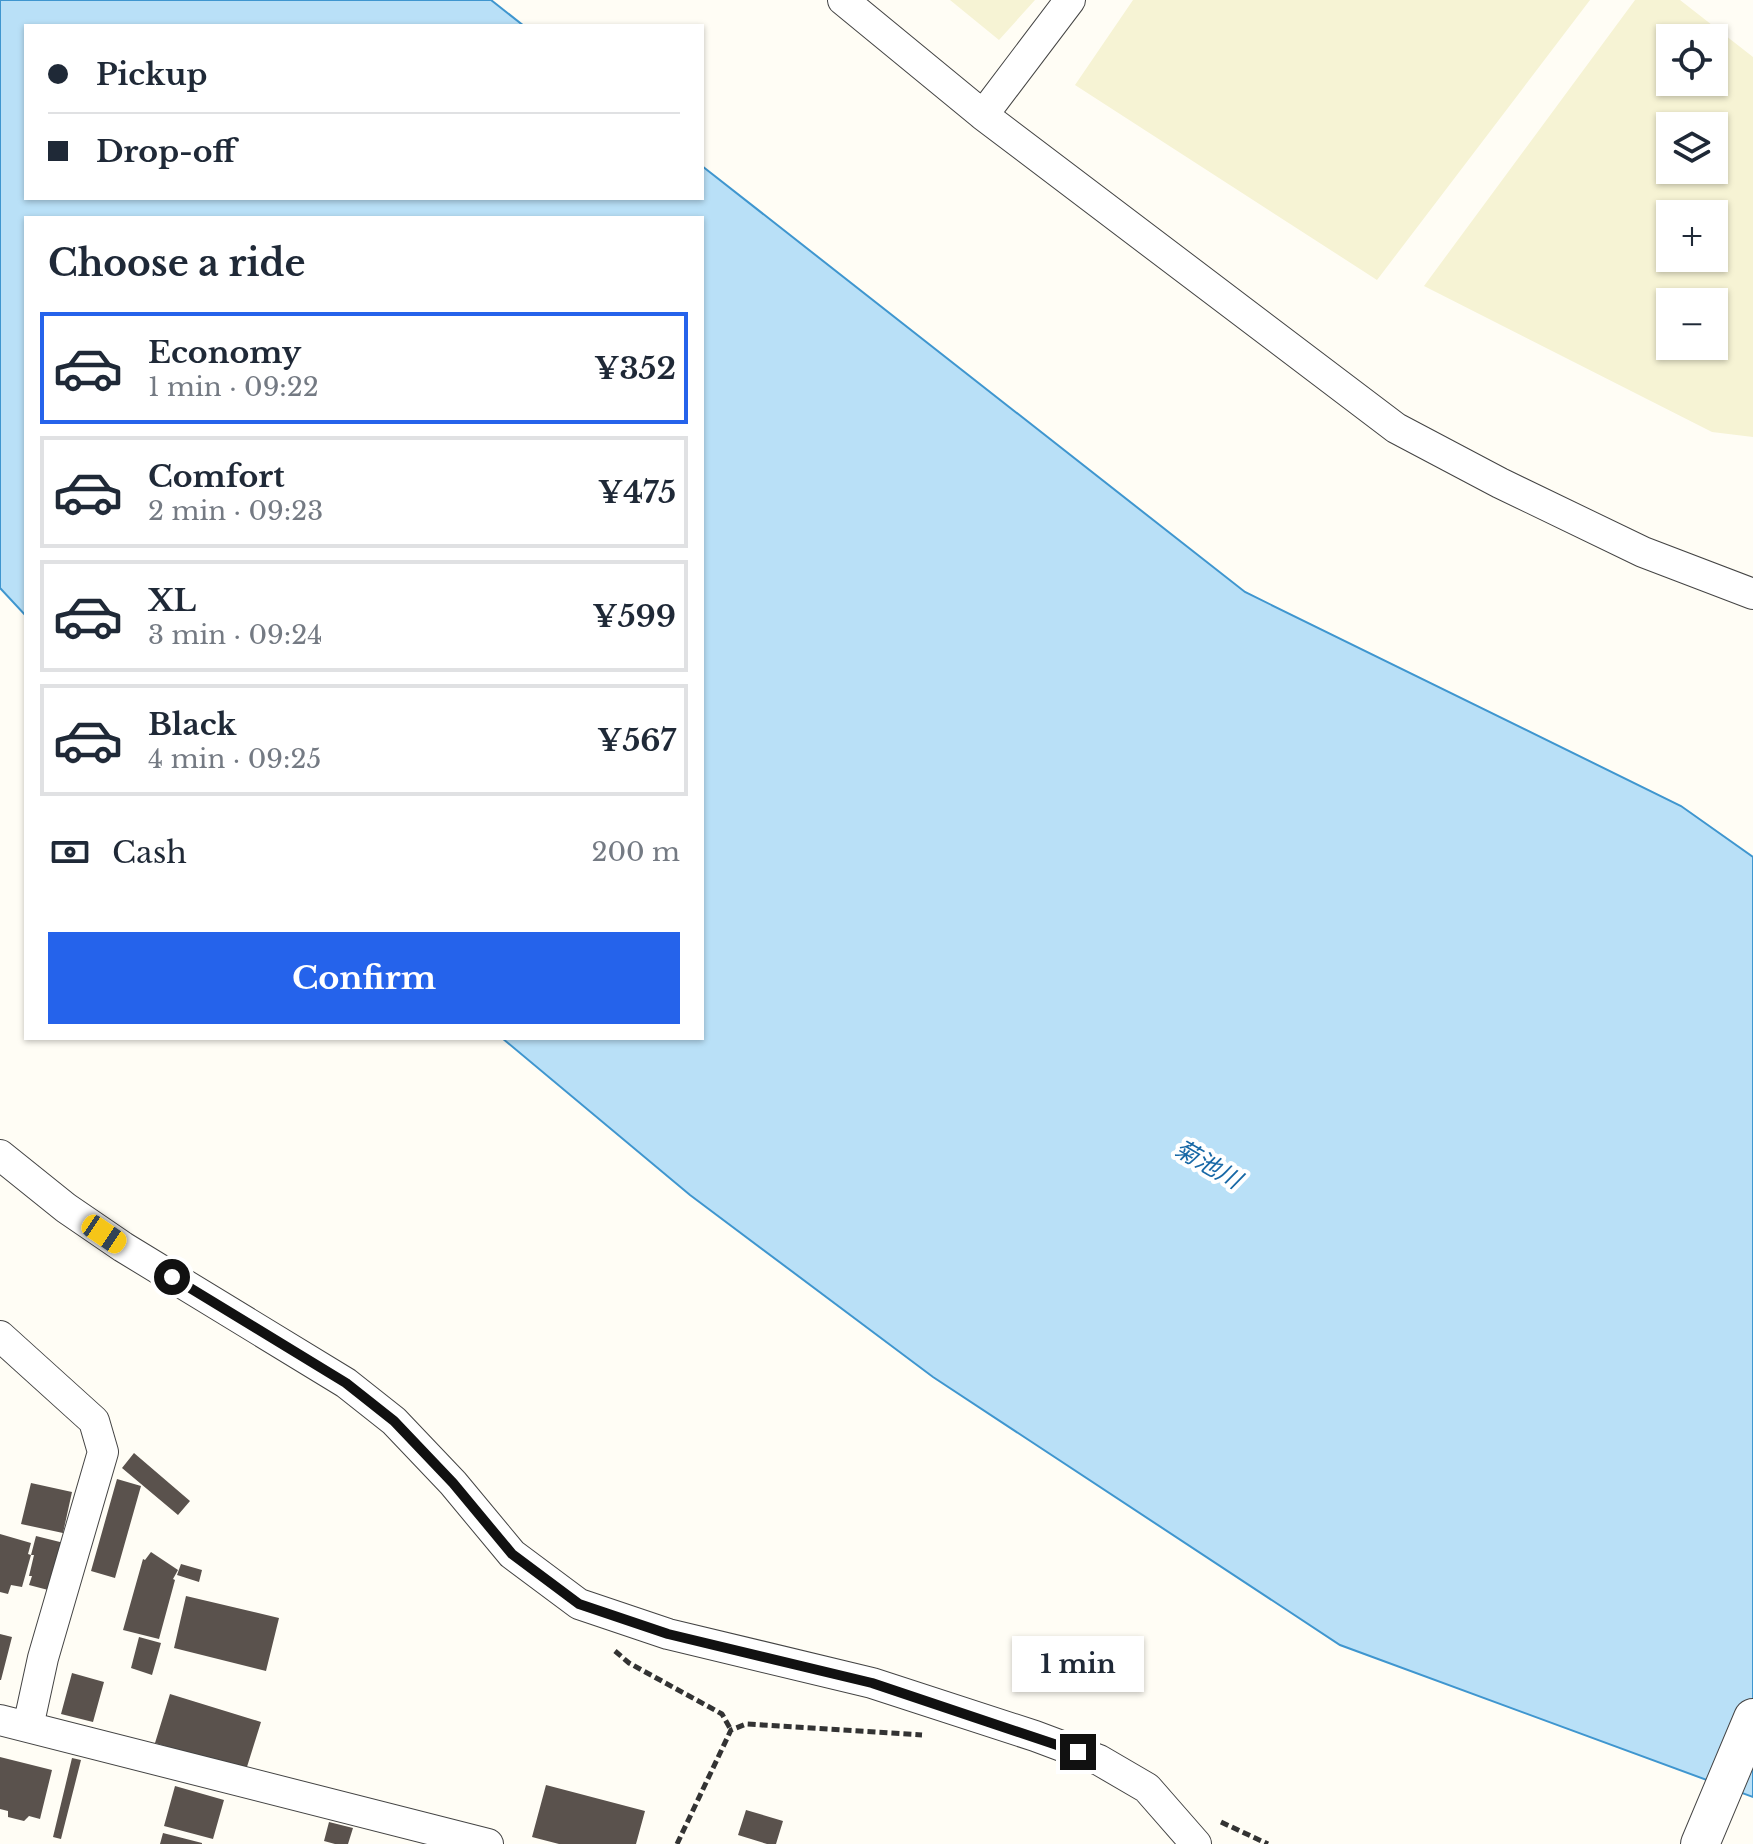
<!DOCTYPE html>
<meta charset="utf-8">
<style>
:root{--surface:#fff;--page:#f2f2f3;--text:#1f2937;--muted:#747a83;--line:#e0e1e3;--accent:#2563eb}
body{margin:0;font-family:"Libre Baskerville","Noto Sans JP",serif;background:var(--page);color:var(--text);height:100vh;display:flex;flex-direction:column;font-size:30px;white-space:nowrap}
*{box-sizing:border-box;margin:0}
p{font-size:26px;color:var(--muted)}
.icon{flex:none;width:44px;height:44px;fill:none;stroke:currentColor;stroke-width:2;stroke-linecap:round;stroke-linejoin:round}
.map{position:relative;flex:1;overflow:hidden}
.drawer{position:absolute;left:24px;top:216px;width:680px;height:824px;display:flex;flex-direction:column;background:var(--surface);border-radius:0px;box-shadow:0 2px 6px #0004}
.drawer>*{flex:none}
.guide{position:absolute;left:24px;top:24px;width:680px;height:176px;border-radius:0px;box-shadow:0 2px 6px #0004;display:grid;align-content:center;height:176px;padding:0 24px;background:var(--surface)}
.buttons{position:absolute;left:1656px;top:24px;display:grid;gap:16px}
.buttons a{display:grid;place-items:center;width:72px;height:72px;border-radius:0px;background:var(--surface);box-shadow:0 2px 6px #0004;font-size:40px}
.end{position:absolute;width:36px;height:36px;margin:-18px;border:10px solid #111;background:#fff;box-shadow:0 0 0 4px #fff}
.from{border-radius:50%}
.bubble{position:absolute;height:56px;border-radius:0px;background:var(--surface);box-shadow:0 2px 6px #0004;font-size:26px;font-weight:800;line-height:56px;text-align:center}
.car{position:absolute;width:24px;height:48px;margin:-24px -12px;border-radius:10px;box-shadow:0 0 6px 2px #0007;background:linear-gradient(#f5c518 24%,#345 0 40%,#f5c518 0 76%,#345 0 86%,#f5c518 0)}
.guide b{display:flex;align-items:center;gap:28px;height:76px;font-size:30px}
.guide b+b{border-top:2px solid var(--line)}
.guide i{width:20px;height:20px;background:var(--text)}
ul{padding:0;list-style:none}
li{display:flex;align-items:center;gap:24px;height:112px;margin:0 16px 12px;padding:0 8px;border:4px solid var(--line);border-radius:0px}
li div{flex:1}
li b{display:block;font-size:30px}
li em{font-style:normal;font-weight:800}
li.on{border-color:var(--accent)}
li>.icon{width:72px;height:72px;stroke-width:1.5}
h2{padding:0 24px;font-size:36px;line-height:96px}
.pay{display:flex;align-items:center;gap:20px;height:88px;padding:0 24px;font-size:30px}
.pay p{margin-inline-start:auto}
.action{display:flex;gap:16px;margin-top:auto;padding:16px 24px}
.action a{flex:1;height:92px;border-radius:0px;background:var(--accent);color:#fff;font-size:32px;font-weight:800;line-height:92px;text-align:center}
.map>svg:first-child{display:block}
.farmland{fill:#f6f3d4;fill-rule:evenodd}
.water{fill:#b9e0f7;stroke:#3f96cf;stroke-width:2}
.building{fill:#5a524d}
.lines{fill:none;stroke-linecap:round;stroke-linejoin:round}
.minor-casing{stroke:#444;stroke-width:32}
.tertiary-casing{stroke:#444;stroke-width:40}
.path{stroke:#333;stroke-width:5;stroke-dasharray:8 4;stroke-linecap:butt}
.minor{stroke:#fff;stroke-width:30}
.tertiary{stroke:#fff;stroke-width:38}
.route{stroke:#111;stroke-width:10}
.labels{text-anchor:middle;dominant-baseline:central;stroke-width:8;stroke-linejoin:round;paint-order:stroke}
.water-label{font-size:24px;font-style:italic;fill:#1768a6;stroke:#fff}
</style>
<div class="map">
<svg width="1753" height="1844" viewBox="0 0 1753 1844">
<rect width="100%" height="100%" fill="#fffdf5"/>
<path class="farmland" d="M950,0H1035L999,40Z
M1133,0H1590L1377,280L1075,85Z
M1635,0H1680L1753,57V437L1712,432L1424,286ZM1670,38H1714V82H1670ZM1670,126H1714V170H1670ZM1670,214H1714V258H1670ZM1670,302H1714V346H1670Z"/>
<path class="water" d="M0,0H491L524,26H26V198H702V166L1245,592L1681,806L1753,857V1797L1340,1645L933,1377L690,1195L502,1038H702V218H26V616L0,588Z"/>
<path class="building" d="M134,1453L190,1501L178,1515L122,1468Z
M117,1479L141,1486L115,1578L91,1571Z
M31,1483L72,1492L63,1533L21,1524Z
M0,1534L31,1543L28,1554L31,1555L22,1587L11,1585L8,1594L0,1592Z
M36,1536L64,1543L52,1591L29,1585L32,1576H29L34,1555H31Z
M151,1552L178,1570L173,1579L175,1580L159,1639L123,1630L143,1559L145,1560Z
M181,1564L202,1570L199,1582L177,1575Z
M186,1596L279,1618L266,1671L174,1648Z
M0,1634L12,1637L1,1680H0Z
M139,1637L161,1643L152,1675L131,1668Z
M72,1673L104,1682L93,1722L61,1714Z
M170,1694L261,1722L246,1770L155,1743Z
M0,1757L52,1770L40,1819L29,1816L24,1821L8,1817V1811L0,1809Z
M72,1758L81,1760L61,1839L53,1837Z
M546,1785L645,1811L636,1844H559L532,1837Z
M175,1786L224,1800L213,1839L164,1826Z
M746,1810L783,1821L776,1844H767L738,1835Z
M329,1822L353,1828L348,1844H335L324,1841Z
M163,1833L202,1843V1844H160Z"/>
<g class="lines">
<defs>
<path id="minor" d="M843,0L983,115L1396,428L1500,483L1643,552L1753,594
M983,115L1070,0
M0,1155L66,1208L123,1247L346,1383L394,1421L453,1483L512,1554L579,1604L668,1634L872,1683L1035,1736L1099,1760L1147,1788L1196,1844
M0,1336L94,1421L103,1452L43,1658L28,1727
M0,1720L488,1844"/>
<path id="tertiary" d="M1700,1844L1753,1718"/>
</defs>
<use href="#minor" class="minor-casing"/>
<use href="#tertiary" class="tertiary-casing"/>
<path class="path" d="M615,1651L629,1663L722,1714L731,1730
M1221,1822L1268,1844
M677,1844L731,1730L746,1724L922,1735"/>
<use href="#minor" class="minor"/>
<use href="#tertiary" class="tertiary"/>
</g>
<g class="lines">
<path class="route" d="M172,1277L346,1383L394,1421L453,1483L512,1554L579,1604L668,1634L872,1683L1078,1752"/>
</g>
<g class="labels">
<g class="water-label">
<text transform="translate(1208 1164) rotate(30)">菊池川</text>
</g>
</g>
</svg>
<div class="buttons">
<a><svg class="icon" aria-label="locate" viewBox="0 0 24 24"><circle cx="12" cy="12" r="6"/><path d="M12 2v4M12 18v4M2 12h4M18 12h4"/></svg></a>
<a><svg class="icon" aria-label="layers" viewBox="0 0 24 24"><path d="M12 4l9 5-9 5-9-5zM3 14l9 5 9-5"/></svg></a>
<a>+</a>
<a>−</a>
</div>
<i class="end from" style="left:172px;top:1277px"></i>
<i class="end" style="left:1078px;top:1752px"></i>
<div class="bubble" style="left:1012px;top:1636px;width:132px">1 min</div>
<i class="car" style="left:104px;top:1234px;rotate:124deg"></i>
<div class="guide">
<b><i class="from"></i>Pickup</b>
<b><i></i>Drop-off</b>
</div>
<section class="drawer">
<h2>Choose a ride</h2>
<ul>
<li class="on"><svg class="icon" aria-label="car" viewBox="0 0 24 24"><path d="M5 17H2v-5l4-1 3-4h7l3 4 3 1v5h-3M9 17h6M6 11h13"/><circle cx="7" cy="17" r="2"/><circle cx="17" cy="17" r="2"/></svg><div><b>Economy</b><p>1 min · 09:22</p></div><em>¥352</em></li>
<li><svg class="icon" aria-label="car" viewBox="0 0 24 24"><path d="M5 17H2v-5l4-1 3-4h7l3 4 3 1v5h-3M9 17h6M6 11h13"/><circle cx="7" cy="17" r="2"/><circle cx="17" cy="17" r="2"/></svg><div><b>Comfort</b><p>2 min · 09:23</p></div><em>¥475</em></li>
<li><svg class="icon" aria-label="car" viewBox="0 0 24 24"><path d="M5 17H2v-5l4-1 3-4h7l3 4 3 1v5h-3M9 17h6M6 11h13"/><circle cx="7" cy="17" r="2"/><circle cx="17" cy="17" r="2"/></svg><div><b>XL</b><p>3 min · 09:24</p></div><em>¥599</em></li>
<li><svg class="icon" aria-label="car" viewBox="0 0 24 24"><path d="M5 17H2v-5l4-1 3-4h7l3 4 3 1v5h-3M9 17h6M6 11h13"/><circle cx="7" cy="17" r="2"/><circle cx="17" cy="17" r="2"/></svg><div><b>Black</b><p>4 min · 09:25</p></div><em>¥567</em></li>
</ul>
<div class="pay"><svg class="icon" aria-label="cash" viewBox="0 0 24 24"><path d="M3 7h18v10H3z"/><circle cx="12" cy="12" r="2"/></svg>Cash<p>200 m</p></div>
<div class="action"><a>Confirm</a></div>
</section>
</div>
